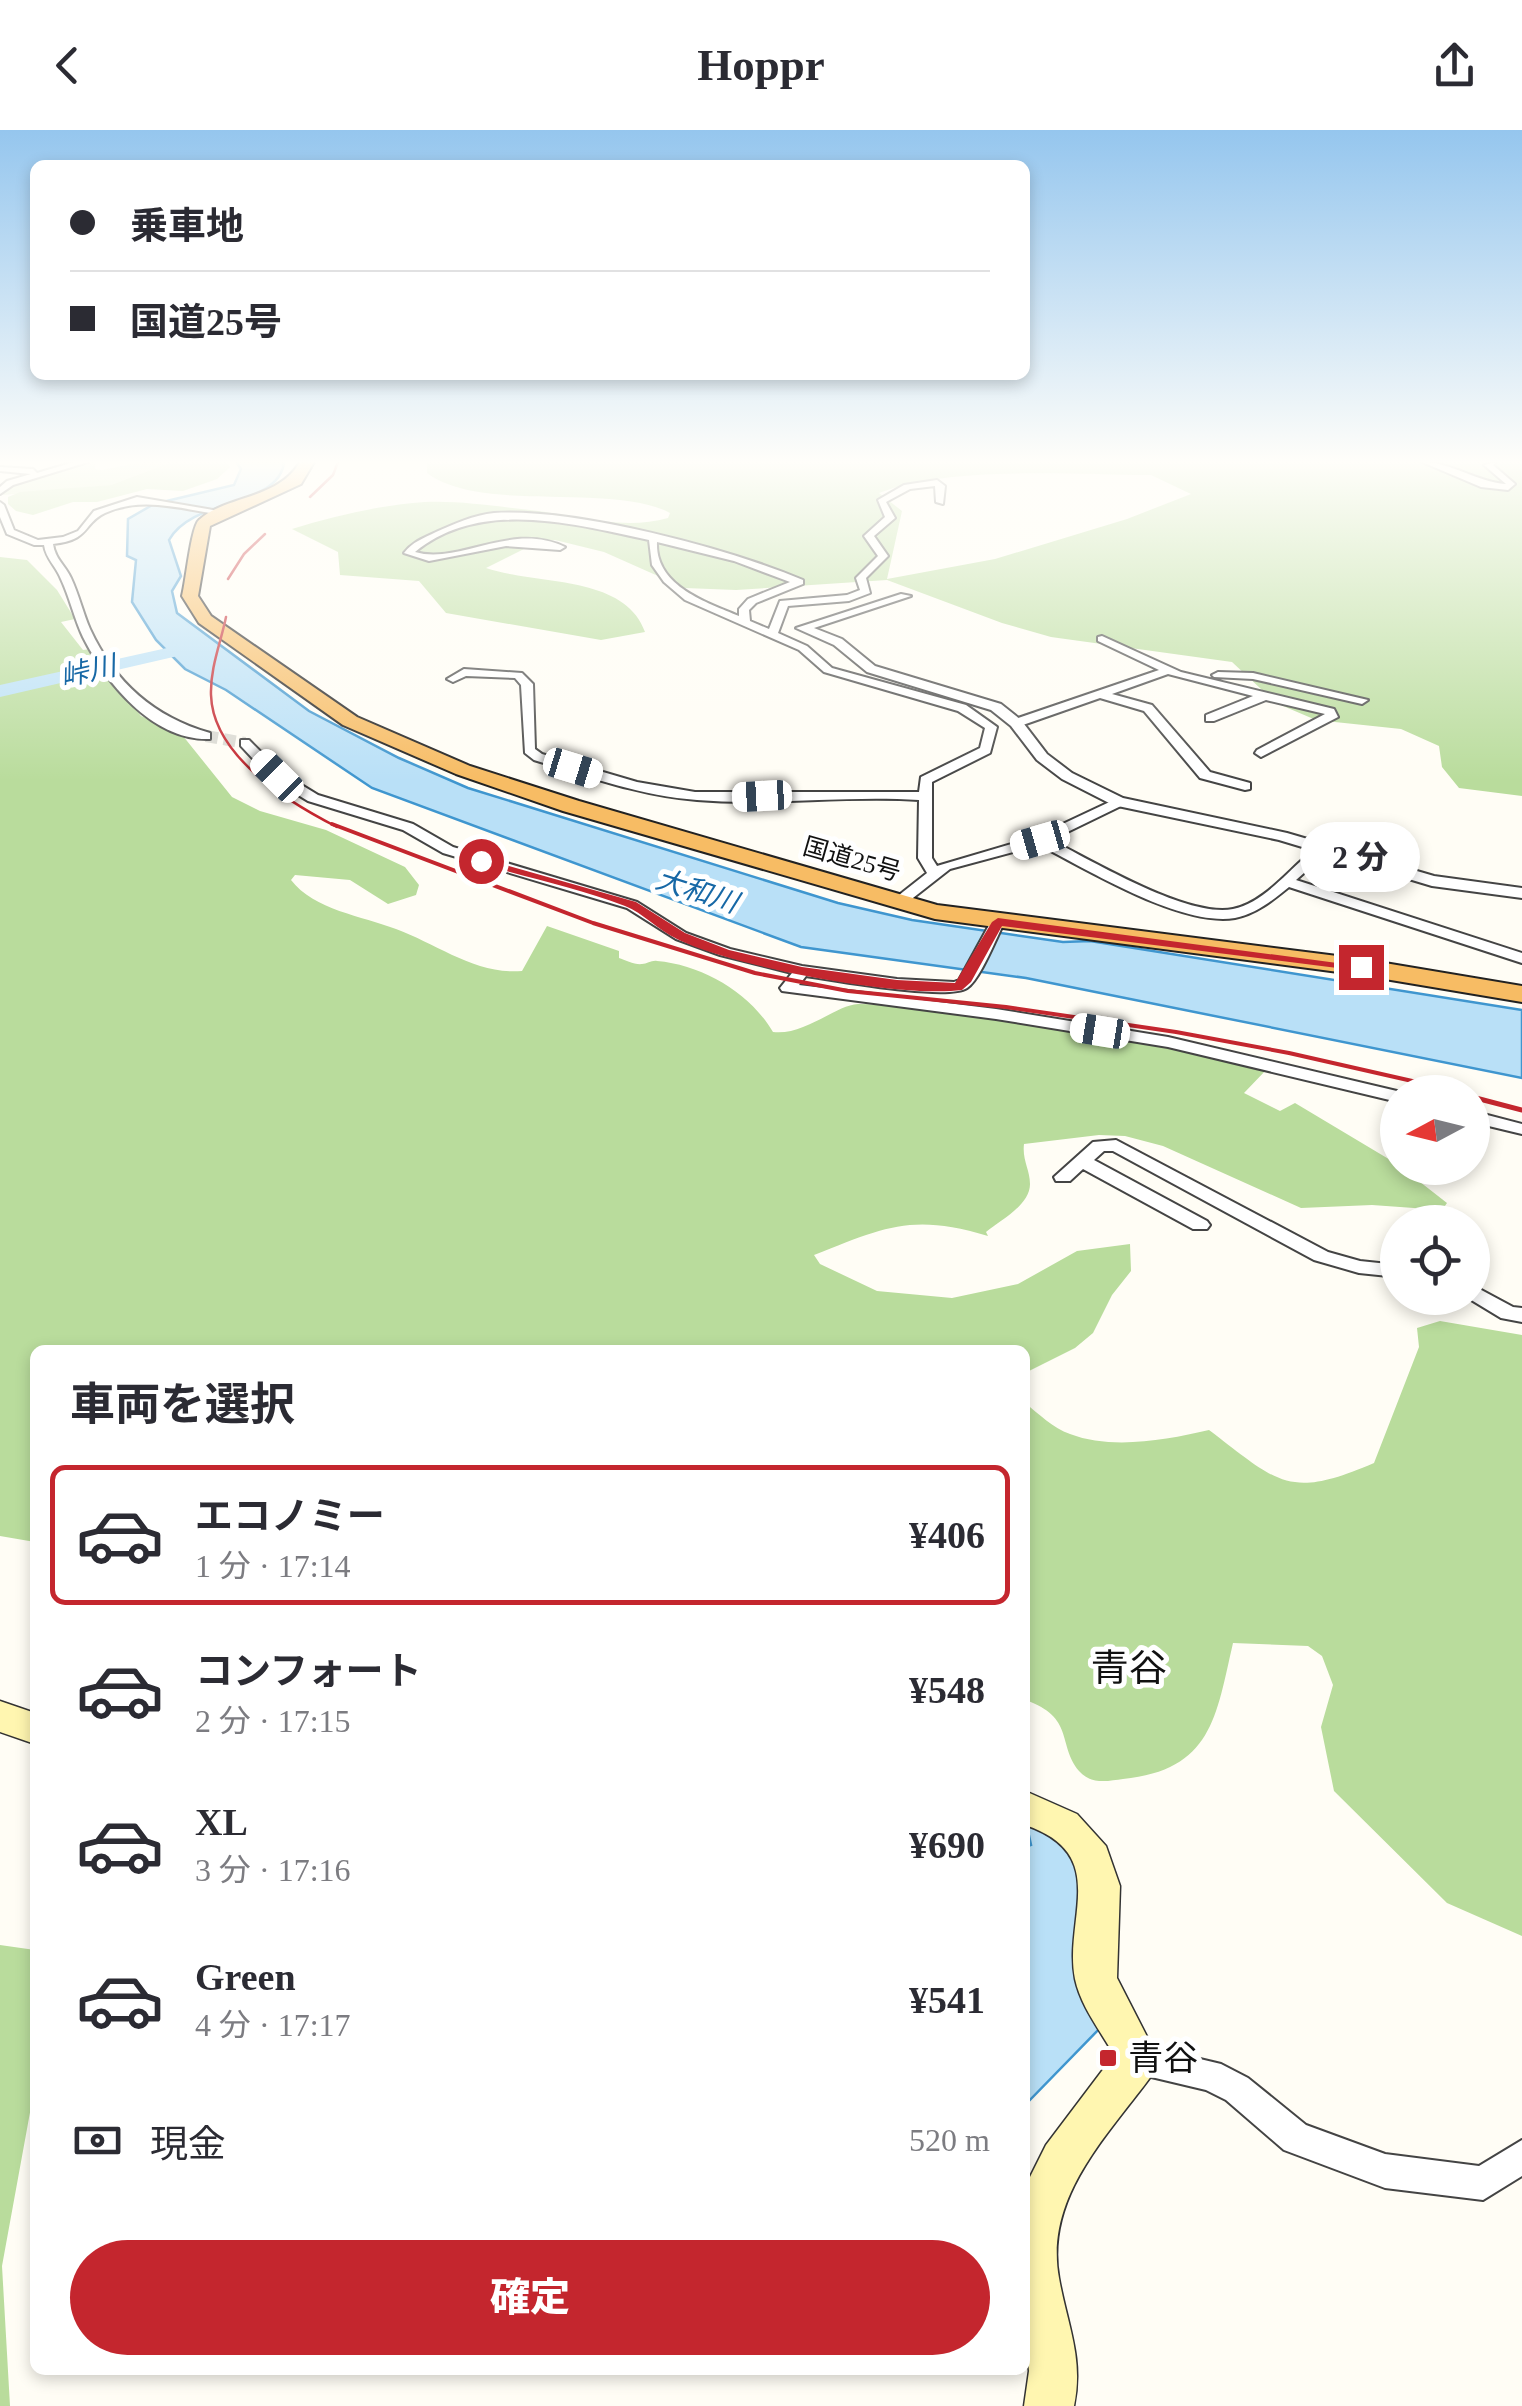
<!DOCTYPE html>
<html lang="ja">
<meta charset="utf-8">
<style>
:root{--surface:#fff;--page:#f2f2f3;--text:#2b2b33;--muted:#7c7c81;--line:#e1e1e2;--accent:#c4262e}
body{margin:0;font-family:"Times New Roman","Noto Sans JP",serif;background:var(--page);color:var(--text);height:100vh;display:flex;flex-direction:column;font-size:38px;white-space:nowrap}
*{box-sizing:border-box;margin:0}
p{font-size:32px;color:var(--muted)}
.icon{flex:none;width:55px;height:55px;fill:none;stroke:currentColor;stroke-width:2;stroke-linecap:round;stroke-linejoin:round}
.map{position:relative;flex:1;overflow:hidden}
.panel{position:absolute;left:30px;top:1215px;width:1000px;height:1030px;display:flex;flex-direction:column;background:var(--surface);border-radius:15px;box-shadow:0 5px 15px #0003}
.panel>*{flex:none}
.guide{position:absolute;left:30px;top:30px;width:1000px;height:220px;border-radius:15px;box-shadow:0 5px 15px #0003;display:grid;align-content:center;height:220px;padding:0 40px;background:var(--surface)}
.needle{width:65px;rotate:263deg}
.tools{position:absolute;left:1380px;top:945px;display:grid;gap:20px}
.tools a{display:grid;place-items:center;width:110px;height:110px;border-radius:50%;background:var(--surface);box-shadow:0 5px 15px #0003;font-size:50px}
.end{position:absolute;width:45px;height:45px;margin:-22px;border:12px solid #c4262e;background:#fff;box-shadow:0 0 0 5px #fff}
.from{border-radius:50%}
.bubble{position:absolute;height:70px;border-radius:35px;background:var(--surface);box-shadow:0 5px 15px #0003;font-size:32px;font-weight:800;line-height:70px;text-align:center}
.car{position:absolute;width:30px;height:60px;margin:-30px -15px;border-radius:12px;box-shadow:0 0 8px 2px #0007;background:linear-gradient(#fff 24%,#345 0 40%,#fff 0 76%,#345 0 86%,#fff 0)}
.guide b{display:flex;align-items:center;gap:35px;height:95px;font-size:38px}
.guide b+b{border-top:2px solid var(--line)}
.guide i{width:25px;height:25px;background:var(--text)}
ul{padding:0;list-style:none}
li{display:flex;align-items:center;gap:30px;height:140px;margin:0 20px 15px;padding:0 20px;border:5px solid transparent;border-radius:15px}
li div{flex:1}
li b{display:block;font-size:38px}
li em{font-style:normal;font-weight:800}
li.selected{border-color:var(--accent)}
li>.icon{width:90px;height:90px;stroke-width:1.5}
h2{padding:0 40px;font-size:45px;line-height:120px}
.pay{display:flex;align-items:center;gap:25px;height:110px;padding:0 40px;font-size:38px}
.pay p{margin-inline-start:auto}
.cta{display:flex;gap:20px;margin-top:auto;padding:20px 40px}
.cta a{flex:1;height:115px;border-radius:60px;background:var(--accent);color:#fff;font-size:40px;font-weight:800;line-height:115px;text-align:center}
header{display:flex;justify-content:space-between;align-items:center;height:130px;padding:0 40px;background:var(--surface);font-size:45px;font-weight:800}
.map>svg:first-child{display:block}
.green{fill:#d5ebbd}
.forest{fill:#b9dc9c;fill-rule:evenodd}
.water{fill:#b9e0f7;stroke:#3f96cf;stroke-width:2.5}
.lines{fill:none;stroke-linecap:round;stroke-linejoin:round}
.river{fill:#b9e0f7;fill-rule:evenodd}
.minor-tunnel{stroke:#dbdad3;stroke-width:12;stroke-dasharray:12 6;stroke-linecap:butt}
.minor-casing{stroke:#444;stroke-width:4}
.tertiary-casing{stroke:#444;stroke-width:4}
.secondary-casing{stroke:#333;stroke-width:3}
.trunk-casing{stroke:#222;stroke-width:4}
.minor{fill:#fff;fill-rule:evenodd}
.tertiary{fill:#fff;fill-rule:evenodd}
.secondary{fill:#fff6b0;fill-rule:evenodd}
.trunk{fill:#f7bc64;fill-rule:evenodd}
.rail-far2{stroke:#c4262e;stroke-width:2.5}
.rail-far1{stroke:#c4262e;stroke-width:4}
.rail{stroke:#c4262e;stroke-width:5}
.route{fill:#c4262e}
.poi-dot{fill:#c4262e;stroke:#fff;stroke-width:4}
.labels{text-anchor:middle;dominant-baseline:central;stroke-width:10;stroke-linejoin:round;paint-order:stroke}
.far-street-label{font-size:25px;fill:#111;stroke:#fff}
.far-water-label{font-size:28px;font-style:italic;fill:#1768a6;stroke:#fff}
.near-poi-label{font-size:35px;fill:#111;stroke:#fff;text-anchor:start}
.near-neighbourhood-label{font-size:38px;fill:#111;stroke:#fff}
</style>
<header><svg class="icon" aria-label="back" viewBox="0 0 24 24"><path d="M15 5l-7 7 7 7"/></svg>Hoppr<svg class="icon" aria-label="share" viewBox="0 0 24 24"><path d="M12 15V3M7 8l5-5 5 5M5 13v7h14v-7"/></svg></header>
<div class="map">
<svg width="1522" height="2276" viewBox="0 0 1522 2276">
<rect width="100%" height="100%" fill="#fffdf5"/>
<path class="green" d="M92,332H96L95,339L102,340L141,332H171L111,355L3,365L4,360L22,351Z"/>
<path class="forest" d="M171,332H227L230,337L217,349L183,361L147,359L97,372H73L33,385L16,381L8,374V367L20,362L111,355Z
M427,332H1522V666L1459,658L1442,637L1439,616L1401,599L1316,590L1276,573L1232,532L1051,507L1002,493L887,450L736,460L685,458L604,422L555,410L534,414L486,438C535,455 625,444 645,502L601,510L446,483L419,451L340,445L338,422L292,399C331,387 372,377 413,373C450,369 492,376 530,380C575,385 623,401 668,388L670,383C613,352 482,384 427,343ZM1151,345L1191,364L1127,389L995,429L887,449L902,381L879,363C951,335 1072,345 1151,345Z
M0,427L27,430L57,460L75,489L61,492L83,520L91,519L141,586L179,601L232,667L260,681L326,700L405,737L419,755L416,765L388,774L350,750L295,745L291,750C314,780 362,786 396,799C437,814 476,845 522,841L547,796L619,821V828C625,830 635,835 642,834C647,834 652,830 657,831C703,835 750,863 773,902C804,906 836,875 858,874C888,874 920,881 950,884C1057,895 1162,915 1267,939L1244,963L1280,981L1295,973L1397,1034L1447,1073L1442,1080L1372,1075L1301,1078L1163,1016L1125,1006L1099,1005L1024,1014C1022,1030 1030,1040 1030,1054C1030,1075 1001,1090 986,1102L988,1106C912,1083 885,1097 814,1125L820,1134L877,1161L952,1168L1018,1154L1077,1121L1130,1114L1131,1141L1112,1165L1093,1203L1075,1218L1025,1243V1220H35V1412L0,1406Z
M1440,1191L1522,1205V1806L1447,1773L1334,1661L1321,1597L1333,1555L1322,1526L1308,1516L1233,1513C1216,1587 1212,1640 1123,1649C1108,1651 1091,1655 1079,1641C1057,1614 1075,1587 1025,1570V1273C1039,1284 1053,1298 1070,1304C1112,1320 1166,1310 1209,1300C1279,1353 1288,1370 1374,1333L1419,1217L1417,1198Z
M0,1815L35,1820V1955L2,2136L10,2276H0Z"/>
<path class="water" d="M236,332H284C279,378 193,367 169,410L181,446L172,461L177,483L309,581L399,628L468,658L838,773L912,790L1063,812L1090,811L1522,880V948L1026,848L801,817L372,658L226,560L185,539L156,510L132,472L136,430L127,426L128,389L154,374L234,355L241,339Z
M1025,1687L1074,1718L1103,1895L1025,1975V1717L1031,1715Z"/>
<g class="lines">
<path class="river" d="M176,516L182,517V525L0,567V555Z"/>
<path class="minor-tunnel" d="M206,606L245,613"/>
<defs>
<path id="minor" d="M74,332H88L13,355L0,364V357L7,351L31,344L0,341V337L33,339L37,343Z
M1422,332C1451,332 1477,352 1506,354L1484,335L1496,332L1493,335L1515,354L1508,360L1481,357Z
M937,350L945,356L943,374L936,372L935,356L910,359L886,372L895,388L874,406L888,426L866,448L870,463L849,471L788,476L778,503L807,516L832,538L966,575L997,597L990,623L932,652V728L937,736L1035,707L1118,668L1123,669V675L1051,710C1093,731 1187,788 1233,779C1260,774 1284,746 1303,729H1313V735L1296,750L1522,823V833L1289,757C1273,770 1256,784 1235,788C1180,797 1087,739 1039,715L950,739L904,775H894V769L927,743L918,728L919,670C845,665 771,676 697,670C641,666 587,646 534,630L525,623L521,555L515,548L466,546L453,552L447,549L464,539L522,543L533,554L535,619L542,624L637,652L695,662H919L921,647L980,618L985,598L958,581L824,542L799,520L685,470L664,452L652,435L649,410C573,394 481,368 415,422C459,435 511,391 565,417L560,420L506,416L429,431L404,423C412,412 424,408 436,402C454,394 474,385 494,383C576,378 727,418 803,450V454L756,473L749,480L750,491L769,499L780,471L847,465L860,460L856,448L878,426L864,406L885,387L878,370L904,355ZM657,412L734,431L790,452L748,469L739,479V486C706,472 655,456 657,412Z
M137,367L225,382L221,385C182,379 142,366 105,383C82,394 91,410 53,414C55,429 65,435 71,448C79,465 83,483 90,499C115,553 154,587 210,603V609C153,611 106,553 83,507C74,488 70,468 61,449C56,436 46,429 44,415H34L7,404L0,387V372L4,375L14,400L38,410L63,407L78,401L94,381Z
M1102,506L1181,542L1334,579L1338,587L1261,627L1255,623L1257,620L1325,584L1266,570L1214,591H1206V585L1253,566L1168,544L1112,564L1152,575L1210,642L1250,653V659L1245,660L1200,648L1144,581L1100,568L1020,596H1012V590L1159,540L1098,511V507Z
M1218,542L1253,543L1368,570L1362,574L1253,549L1214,547L1212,545Z
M241,610H249L282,643L318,665L413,694L453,717L637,772L686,803L730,819L802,836L897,849L954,852L959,850L993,788H1003L1005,791C997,806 980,850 967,858C947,871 834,850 806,846L799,855L996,879L1168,907L1401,962H1398V972L1168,917L996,889L782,861L780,858L792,843L720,825L676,809L627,778L443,723L403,700L308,671L272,649L241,616Z
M1472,981L1522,994V1004L1472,992Z
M1116,1010L1328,1122L1360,1131L1398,1135V1147L1359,1143L1314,1130L1113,1021H1104L1094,1030L1207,1091L1210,1095L1207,1099H1193L1083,1039L1070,1051H1056L1054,1047L1093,1012Z
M1472,1155L1513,1177L1522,1178V1192L1501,1188L1468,1168H1472Z
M1137,1914L1221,1934L1248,1948L1306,1995L1385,2024L1479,2036L1522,2010V2046L1483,2070L1385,2058L1284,2020L1226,1970L1206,1960L1126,1941L1121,1930L1126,1919Z"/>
<path id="tertiary" d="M901,464L911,466L814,498L842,509L875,536L1001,574L1021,590L1047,624L1072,643L1123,668L1287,703L1434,746L1522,758V768L1432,756L1279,710L1113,675L1062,649L1037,630L1011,596L991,580L867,542L834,515L796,498Z"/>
<path id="secondary" d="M0,1571L35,1583V1614L0,1602Z
M1025,1661L1077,1684L1106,1716L1120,1756L1117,1848L1159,1930L1152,1945C1108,2005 1044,2067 1059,2148C1067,2194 1084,2228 1074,2276H1024L1029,2241L1025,2203V2057L1046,2015L1114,1925C1100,1900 1081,1877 1075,1849C1063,1789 1112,1724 1025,1695Z"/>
<path id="trunk" d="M300,332H314L301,354L210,396L198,466L211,486L357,587L470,636L579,671L937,775L1361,829L1522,856V872L1361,845L935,789L563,681L456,644L343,595L199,493L182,466C186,451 191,397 199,390C226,365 278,370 300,332Z"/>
</defs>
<use href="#minor" class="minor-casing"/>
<use href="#tertiary" class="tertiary-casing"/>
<use href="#secondary" class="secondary-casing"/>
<use href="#trunk" class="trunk-casing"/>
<use href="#minor" class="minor"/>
<use href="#tertiary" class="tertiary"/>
<use href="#secondary" class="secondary"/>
<use href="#trunk" class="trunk"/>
<path class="rail-far2" d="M310,367L333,345L338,332
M228,449L244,424L265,404
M226,487C221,512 210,538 211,565C213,627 288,672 337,697"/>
<path class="rail-far1" d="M332,694L593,793L755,843L848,861L1006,877L1176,902L1289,923L1443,958"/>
<path class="rail" d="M1433,956L1457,962
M1472,967L1522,980"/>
</g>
<linearGradient id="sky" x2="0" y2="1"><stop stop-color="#95c6ee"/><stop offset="0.51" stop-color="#fffefa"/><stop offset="1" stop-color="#fffefa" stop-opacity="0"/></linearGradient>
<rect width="1522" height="651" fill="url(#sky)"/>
<path class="route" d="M481,728L636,772L685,803L729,820L802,837L897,850L955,853L992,792L998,788L1367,837L1361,841L1002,796L971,852L962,860C899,868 734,837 677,809C658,800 643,783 625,776C577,758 526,747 477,733Z"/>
<rect class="poi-dot" x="1098" y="1918" width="20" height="20" rx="5"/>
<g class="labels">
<g class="far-street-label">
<text transform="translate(852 729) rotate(16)">国道25号</text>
</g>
<g class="far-water-label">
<text transform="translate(88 541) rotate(-13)">峠川</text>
<text transform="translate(697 761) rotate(18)">大和川</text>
</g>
<g class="near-poi-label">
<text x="1128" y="1928">青谷</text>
</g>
<g class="near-neighbourhood-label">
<text x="1129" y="1538">青谷</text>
</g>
</g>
</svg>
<div class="tools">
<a><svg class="needle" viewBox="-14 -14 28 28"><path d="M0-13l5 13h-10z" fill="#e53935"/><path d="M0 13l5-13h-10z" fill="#7c7c81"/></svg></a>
<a><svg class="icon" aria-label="locate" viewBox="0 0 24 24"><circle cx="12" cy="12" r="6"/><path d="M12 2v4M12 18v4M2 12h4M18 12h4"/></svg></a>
</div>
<i class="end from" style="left:481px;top:731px"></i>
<i class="end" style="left:1361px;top:837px"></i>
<div class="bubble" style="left:1300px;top:692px;width:120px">2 分</div>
<i class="car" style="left:573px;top:638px;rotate:107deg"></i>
<i class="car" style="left:277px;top:646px;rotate:315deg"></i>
<i class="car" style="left:762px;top:666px;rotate:267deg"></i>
<i class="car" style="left:1040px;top:710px;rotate:254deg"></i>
<i class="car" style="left:1100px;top:901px;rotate:279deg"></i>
<div class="guide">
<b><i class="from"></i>乗車地</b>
<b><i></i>国道25号</b>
</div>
<section class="panel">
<h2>車両を選択</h2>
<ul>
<li class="selected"><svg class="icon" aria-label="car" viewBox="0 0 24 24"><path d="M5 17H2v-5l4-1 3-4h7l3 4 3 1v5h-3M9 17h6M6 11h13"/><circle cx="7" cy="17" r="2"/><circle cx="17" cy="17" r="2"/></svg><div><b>エコノミー</b><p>1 分 · 17:14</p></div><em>¥406</em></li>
<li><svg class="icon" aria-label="car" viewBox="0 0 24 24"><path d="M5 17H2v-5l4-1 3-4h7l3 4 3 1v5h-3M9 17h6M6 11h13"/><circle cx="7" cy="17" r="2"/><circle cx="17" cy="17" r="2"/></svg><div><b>コンフォート</b><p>2 分 · 17:15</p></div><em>¥548</em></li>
<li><svg class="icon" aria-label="car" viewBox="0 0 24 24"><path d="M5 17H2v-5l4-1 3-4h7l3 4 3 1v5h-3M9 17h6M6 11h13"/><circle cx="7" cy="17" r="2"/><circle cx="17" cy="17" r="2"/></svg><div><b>XL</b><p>3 分 · 17:16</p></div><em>¥690</em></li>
<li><svg class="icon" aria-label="car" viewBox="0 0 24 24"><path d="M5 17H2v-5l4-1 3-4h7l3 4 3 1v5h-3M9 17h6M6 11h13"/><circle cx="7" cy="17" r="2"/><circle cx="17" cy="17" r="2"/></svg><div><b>Green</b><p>4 分 · 17:17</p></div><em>¥541</em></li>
</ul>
<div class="pay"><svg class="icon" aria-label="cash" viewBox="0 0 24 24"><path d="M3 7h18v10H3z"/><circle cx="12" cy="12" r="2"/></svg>現金<p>520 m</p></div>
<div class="cta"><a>確定</a></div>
</section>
</div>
